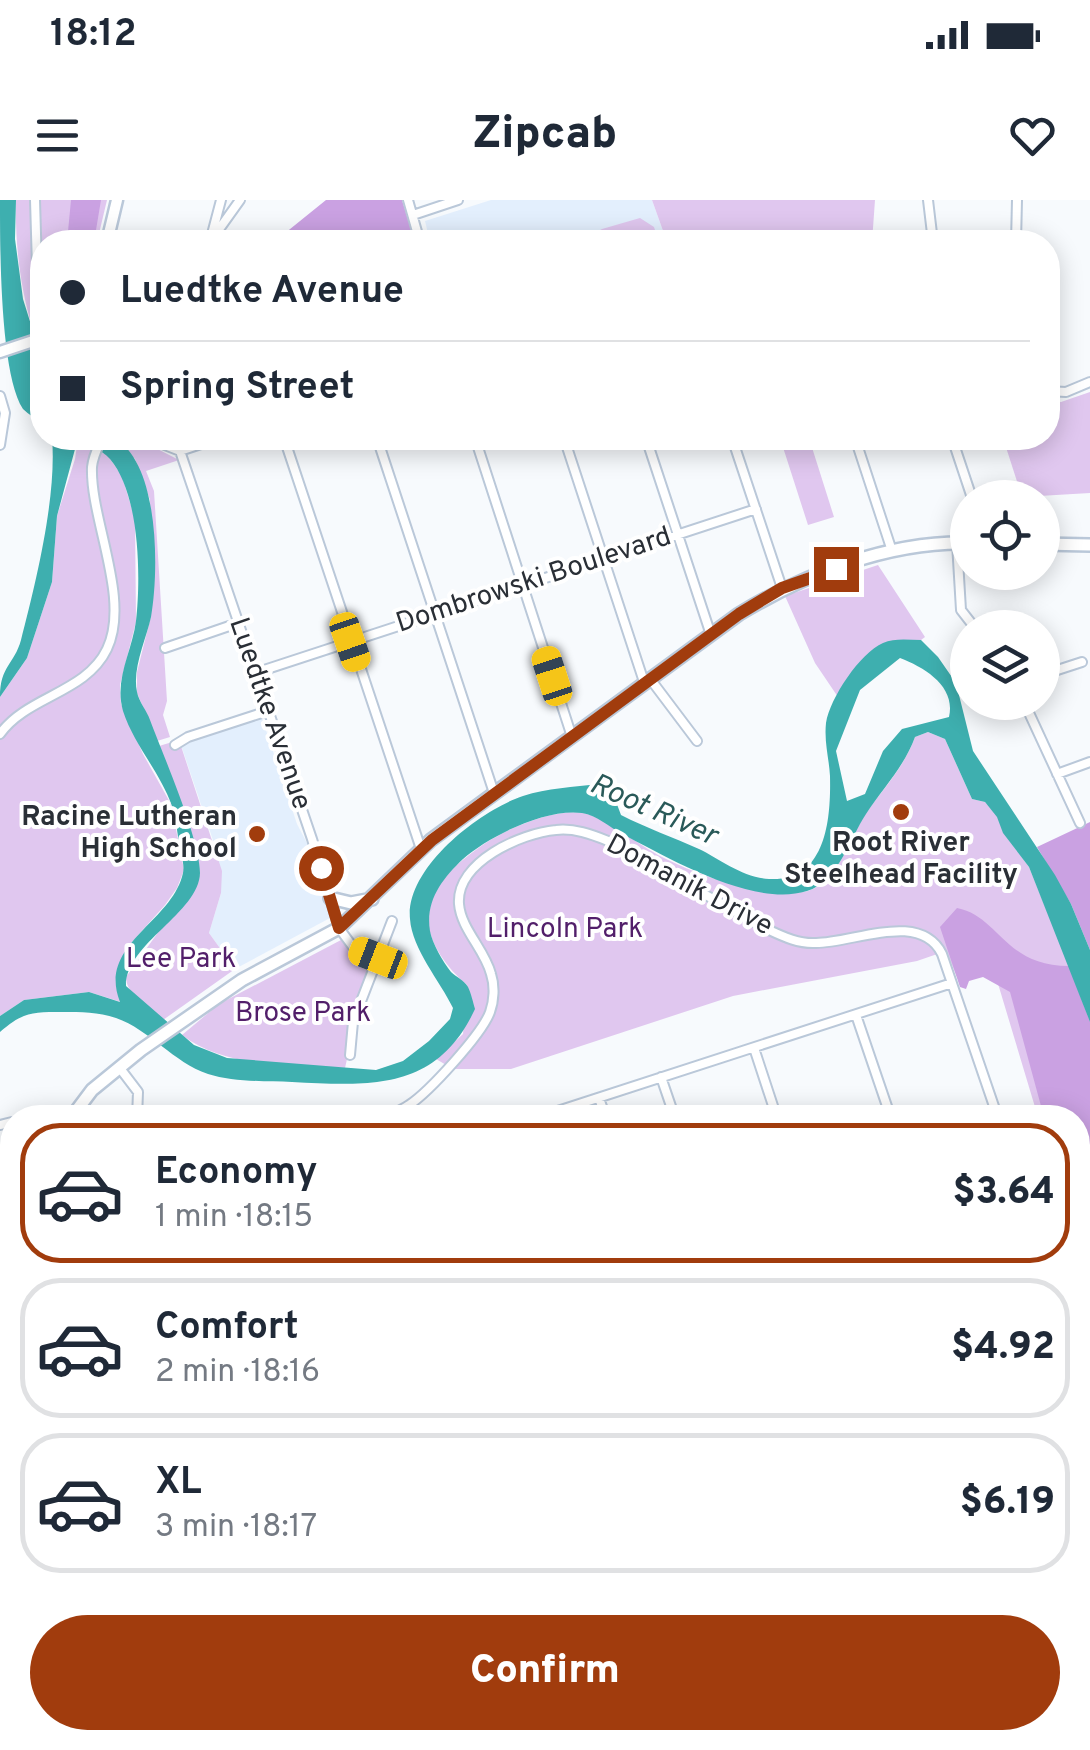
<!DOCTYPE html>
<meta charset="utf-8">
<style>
:root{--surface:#fff;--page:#f6f6f7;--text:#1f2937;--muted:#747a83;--line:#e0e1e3;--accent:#a13c0d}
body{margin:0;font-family:Overpass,sans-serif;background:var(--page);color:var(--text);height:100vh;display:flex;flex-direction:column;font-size:38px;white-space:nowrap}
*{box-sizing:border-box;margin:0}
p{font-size:32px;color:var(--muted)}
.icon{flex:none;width:55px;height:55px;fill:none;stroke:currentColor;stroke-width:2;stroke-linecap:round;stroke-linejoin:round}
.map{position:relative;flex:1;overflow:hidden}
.details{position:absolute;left:0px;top:905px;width:1090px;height:645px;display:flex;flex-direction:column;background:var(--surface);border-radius:40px 40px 0 0;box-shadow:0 5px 25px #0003}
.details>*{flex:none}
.banner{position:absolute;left:30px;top:30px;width:1030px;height:220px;border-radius:40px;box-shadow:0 5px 25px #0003;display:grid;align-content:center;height:220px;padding:0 30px;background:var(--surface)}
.tools{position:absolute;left:950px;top:280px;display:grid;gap:20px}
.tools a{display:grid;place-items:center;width:110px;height:110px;border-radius:50%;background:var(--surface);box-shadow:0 5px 25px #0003;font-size:50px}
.end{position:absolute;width:45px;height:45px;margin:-22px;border:12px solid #a13c0d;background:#fff;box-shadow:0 0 0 5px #fff}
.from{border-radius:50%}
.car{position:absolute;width:30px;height:60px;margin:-30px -15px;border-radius:12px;box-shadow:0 0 8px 2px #0007;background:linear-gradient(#f5c518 24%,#345 0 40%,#f5c518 0 76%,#345 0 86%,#f5c518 0)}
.banner b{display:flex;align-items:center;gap:35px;height:95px;font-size:38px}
.banner b+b{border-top:2px solid var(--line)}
.banner i{width:25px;height:25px;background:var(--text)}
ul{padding:18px 0 0;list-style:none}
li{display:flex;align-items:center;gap:30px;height:140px;margin:0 20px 15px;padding:0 10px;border:5px solid var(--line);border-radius:40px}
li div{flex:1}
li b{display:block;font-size:38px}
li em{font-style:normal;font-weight:800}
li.current{border-color:var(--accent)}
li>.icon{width:90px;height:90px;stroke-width:1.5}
.button{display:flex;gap:20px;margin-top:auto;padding:20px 30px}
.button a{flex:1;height:115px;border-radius:60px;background:var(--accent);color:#fff;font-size:40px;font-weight:800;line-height:115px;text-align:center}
.status{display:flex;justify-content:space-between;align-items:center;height:70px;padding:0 50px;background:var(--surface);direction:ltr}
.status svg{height:28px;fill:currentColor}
header{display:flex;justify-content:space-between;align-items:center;height:130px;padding:0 30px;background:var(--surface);font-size:45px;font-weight:800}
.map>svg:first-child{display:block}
.built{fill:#e3effd}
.green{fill:#e0c7ef}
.forest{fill:#caa1e2}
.water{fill:#3eafaf;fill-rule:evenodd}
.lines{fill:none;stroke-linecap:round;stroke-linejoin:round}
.minor-casing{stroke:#bac8d9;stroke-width:12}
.tertiary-casing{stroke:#bac8d9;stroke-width:15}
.secondary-casing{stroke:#bac8d9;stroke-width:16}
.primary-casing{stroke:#bac8d9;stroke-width:18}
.minor{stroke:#fff;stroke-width:8}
.tertiary{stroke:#fff;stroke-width:10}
.secondary{stroke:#fff;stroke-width:11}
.primary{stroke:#fff;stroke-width:12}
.route{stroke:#a13c0d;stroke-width:12}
.poi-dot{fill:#a13c0d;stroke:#fff;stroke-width:4}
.labels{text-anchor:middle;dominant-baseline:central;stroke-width:8;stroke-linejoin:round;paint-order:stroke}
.street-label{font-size:28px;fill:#2a2f36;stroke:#fff}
.poi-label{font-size:28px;font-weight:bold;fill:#2a2f36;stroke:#fff;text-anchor:end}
.park-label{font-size:28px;fill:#521f6a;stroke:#fff}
.water-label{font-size:30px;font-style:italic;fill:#2a5a59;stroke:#fff}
</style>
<div class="status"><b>18:12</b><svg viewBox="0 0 49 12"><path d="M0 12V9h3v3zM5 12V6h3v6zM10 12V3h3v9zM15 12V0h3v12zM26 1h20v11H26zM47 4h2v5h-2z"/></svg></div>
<header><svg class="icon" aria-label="menu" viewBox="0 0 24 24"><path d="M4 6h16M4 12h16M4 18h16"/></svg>Zipcab<svg class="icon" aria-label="heart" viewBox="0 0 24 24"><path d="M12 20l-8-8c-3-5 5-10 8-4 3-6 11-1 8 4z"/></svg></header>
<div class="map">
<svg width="1090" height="1550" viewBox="0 0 1090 1550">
<rect width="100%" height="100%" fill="#f7fafd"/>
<path class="built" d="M491,0H652L667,42H430L425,21Z
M262,518L297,624L308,645L330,718L235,769L209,733L221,693L217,652L181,545Z"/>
<path class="green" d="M16,0H107L97,42H42V127L33,130C20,87 15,45 16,0Z
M652,0H875L872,42H667Z
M640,18L654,27L659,42H579L602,29Z
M1090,192V293L1022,297L1003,238H1048V200L1061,202Z
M78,238L108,256L122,276L135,319L136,422L120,485L121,504L143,554L171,604L184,670L177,688L165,705L131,743L121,802L89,792L24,800L0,816V497L27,458L52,382L57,316L75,259Z
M114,238H136L179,260L146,271L154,291L167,501L163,515L170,537L157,541L137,493V472L151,416L150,300L135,259Z
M780,238H809L834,317L808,325Z
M878,365L925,437L921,440C875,439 858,457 838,497L815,463L785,396Z
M928,532L945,539L972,599L985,602L998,617L1004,633L1029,667L1077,785L1090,793V1083L1085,1084L1078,1057V918L1038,917L993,767L957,777L946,751L917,761L733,796L511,869H453L436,859L463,834L467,785C447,768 426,741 428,714C431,686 456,664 477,649C500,631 553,608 583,613C605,617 640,646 662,657C692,672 730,686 763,690C777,691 795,695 808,691C839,681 850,637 866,613C884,588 904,567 915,537Z
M179,540L222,671L221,693L209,733L235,769L163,820C150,809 126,795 126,777L200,674L191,635L159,546Z
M341,740L351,753L369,762L345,868C292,864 226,869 182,835L219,804Z"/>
<path class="forest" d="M71,0H101L94,42H67Z
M326,0H402L415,42H274Z
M1090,622V750L1071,704L1037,647Z
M957,708C999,716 1004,766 1069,766L1090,822V1069L1078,1036V918L1044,917L1010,792L983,777L969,781L966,789L960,787L940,727Z"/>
<path class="water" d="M0,0H16L15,39L23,99L42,160V222C36,219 28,214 23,209C0,174 0,49 0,0Z
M52,238H114C160,263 159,372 151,417C146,440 132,468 137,492C139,502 147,511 150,520C163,555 200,639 200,673C199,713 125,744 126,786L194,845L227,858L376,870L403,861L429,841L450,819L453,808C440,781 412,749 410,719C405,668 480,610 523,596C547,588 574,587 599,584L615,599L621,615C646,628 673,637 699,649C720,659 743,678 769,679C826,682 831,620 830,576C829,558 824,542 826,523C830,498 860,453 883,443C894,438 908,440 921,440L938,457L956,483L973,551L1055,675L1071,704L1090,750V822L1029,667L1003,633L997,617L985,602L972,599L945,539L928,532L915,537C904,567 883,588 866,614C850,638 838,682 807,691C753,708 669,658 622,634C609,627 597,615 582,613C546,608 489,636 463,659C442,679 425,701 430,731C432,743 443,762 451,772C456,777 464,780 468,787C471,793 473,802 475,809C437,891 371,886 292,882C266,881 233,882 208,874C173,862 150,830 116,818C98,812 81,812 63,812C32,812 23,812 0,832V816L24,800L89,792L120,802C97,744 172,723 183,673C185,663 180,653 179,643C177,631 176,618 172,606C160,572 134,545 123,511C114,479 132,452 136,421C141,377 140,294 110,259C102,250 89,245 78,238L57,316L52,382L27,458L0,497C0,466 14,465 21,440C36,382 57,296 52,238ZM900,458C926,468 956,487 949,517L902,529L883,551L865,594L847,601L836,551L860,490Z"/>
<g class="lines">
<defs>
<path id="minor" d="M35,0L38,100L42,129
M408,0L420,42
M928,0L933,42
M413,15L458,0
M212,34L221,0
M210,42L240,0
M1016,42L1017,0
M1048,191L1066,192L1090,182
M0,196L5,213L0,245
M147,238L180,251L219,238
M284,238L421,649
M377,238L494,593
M475,238L572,537
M564,238L645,485
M646,238L711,435
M732,238L782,388
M855,238L892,351
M952,238L972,298
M180,251L312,639L339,728L353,747L378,758
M957,343L961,410L975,428
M165,448L238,423
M255,473L756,309
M1042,475L1082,462
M651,480L697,541
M1024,502L1080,623
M0,534C27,496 86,493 107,449C131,399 90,319 92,267C93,256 98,247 102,238
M175,545L188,537L268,511
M1057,574L1090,562
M856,815L891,918
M754,848L777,918
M350,855L353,822L392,721
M119,867L138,892L137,918
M661,877L675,918
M599,898L606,918
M381,918C391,914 401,911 409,905C429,892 482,834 490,812C494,801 495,786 491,774C485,750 461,729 459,704C456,662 521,633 556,630C574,628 591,634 608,641L769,730C784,737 799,744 816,743C854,743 920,710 942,754L998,918
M536,918L952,783
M0,925L12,922
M0,1031L12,1021
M0,1039L12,1068
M1078,1136L1090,1132
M0,1157L12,1153
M1078,1159L1090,1196
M0,1233L12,1229
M0,1311L12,1307
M1078,1357L1090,1351
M168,1538L173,1550
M431,1538L435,1550
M518,1547L519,1550
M121,1550L160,1538
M604,1550L607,1547"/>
<path id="tertiary" d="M107,42L117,0
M0,152L42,138
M296,1538L300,1550
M305,1538L309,1550"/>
<path id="secondary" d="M1042,344L1090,345
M330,698L351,703L372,699
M71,918L92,890L141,850L242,780L339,728L431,640L739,414C805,374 889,341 968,343
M0,1434L12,1471
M35,1538L39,1550"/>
<path id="primary" d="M0,999L12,1015
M3,1004L4,992L12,983
M892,1538L911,1550"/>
</defs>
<use href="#minor" class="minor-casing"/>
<use href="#tertiary" class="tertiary-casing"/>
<use href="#secondary" class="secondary-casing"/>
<use href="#primary" class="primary-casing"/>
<use href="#minor" class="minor"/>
<use href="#tertiary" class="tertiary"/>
<use href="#secondary" class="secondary"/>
<use href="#primary" class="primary"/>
</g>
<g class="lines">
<path class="route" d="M321,668L339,728L432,640L739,414L782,388L836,369"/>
</g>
<g class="poi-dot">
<circle cx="901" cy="612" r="10"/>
<circle cx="257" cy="634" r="10"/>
</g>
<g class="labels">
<g class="street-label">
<text transform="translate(534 381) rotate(-18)">Dombrowski Boulevard</text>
<text transform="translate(269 514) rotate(71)">Luedtke Avenue</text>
<text transform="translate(689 686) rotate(28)">Domanik Drive</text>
</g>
<g class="poi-label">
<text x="237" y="618">Racine Lutheran<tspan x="237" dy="32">High School</tspan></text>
<text x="901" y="644" text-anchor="middle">Root River<tspan x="901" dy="32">Steelhead Facility</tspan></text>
</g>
<g class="park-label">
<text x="565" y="730">Lincoln Park</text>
<text x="181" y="760">Lee Park</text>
<text x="303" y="814">Brose Park</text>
</g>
<g class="water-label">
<text transform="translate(653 611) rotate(24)">Root River</text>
</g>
</g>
</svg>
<div class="tools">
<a><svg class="icon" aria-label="locate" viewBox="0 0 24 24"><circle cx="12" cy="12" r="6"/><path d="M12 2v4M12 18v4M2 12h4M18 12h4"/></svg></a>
<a><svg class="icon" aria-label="layers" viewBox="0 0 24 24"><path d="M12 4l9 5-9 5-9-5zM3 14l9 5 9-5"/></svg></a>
</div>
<i class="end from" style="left:321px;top:668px"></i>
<i class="end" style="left:836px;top:369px"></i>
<i class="car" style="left:350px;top:442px;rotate:161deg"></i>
<i class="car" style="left:552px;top:476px;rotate:342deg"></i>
<i class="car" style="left:378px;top:758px;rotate:291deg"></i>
<div class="banner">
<b><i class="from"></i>Luedtke Avenue</b>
<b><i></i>Spring Street</b>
</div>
<section class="details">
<ul>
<li class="current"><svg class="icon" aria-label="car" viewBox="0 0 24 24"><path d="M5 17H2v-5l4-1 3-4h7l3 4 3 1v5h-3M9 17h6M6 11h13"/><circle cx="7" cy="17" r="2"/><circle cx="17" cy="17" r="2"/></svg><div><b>Economy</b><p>1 min · 18:15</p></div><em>$3.64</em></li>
<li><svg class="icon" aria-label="car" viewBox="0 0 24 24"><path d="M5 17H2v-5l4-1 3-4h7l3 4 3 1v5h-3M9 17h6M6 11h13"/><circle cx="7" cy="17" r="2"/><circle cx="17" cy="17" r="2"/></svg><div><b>Comfort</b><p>2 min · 18:16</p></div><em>$4.92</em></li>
<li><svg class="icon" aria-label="car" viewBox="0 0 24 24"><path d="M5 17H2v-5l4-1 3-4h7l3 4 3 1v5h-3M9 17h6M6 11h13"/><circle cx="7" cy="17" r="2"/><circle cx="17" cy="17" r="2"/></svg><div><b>XL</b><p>3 min · 18:17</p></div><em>$6.19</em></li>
</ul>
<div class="button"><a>Confirm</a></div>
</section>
</div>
